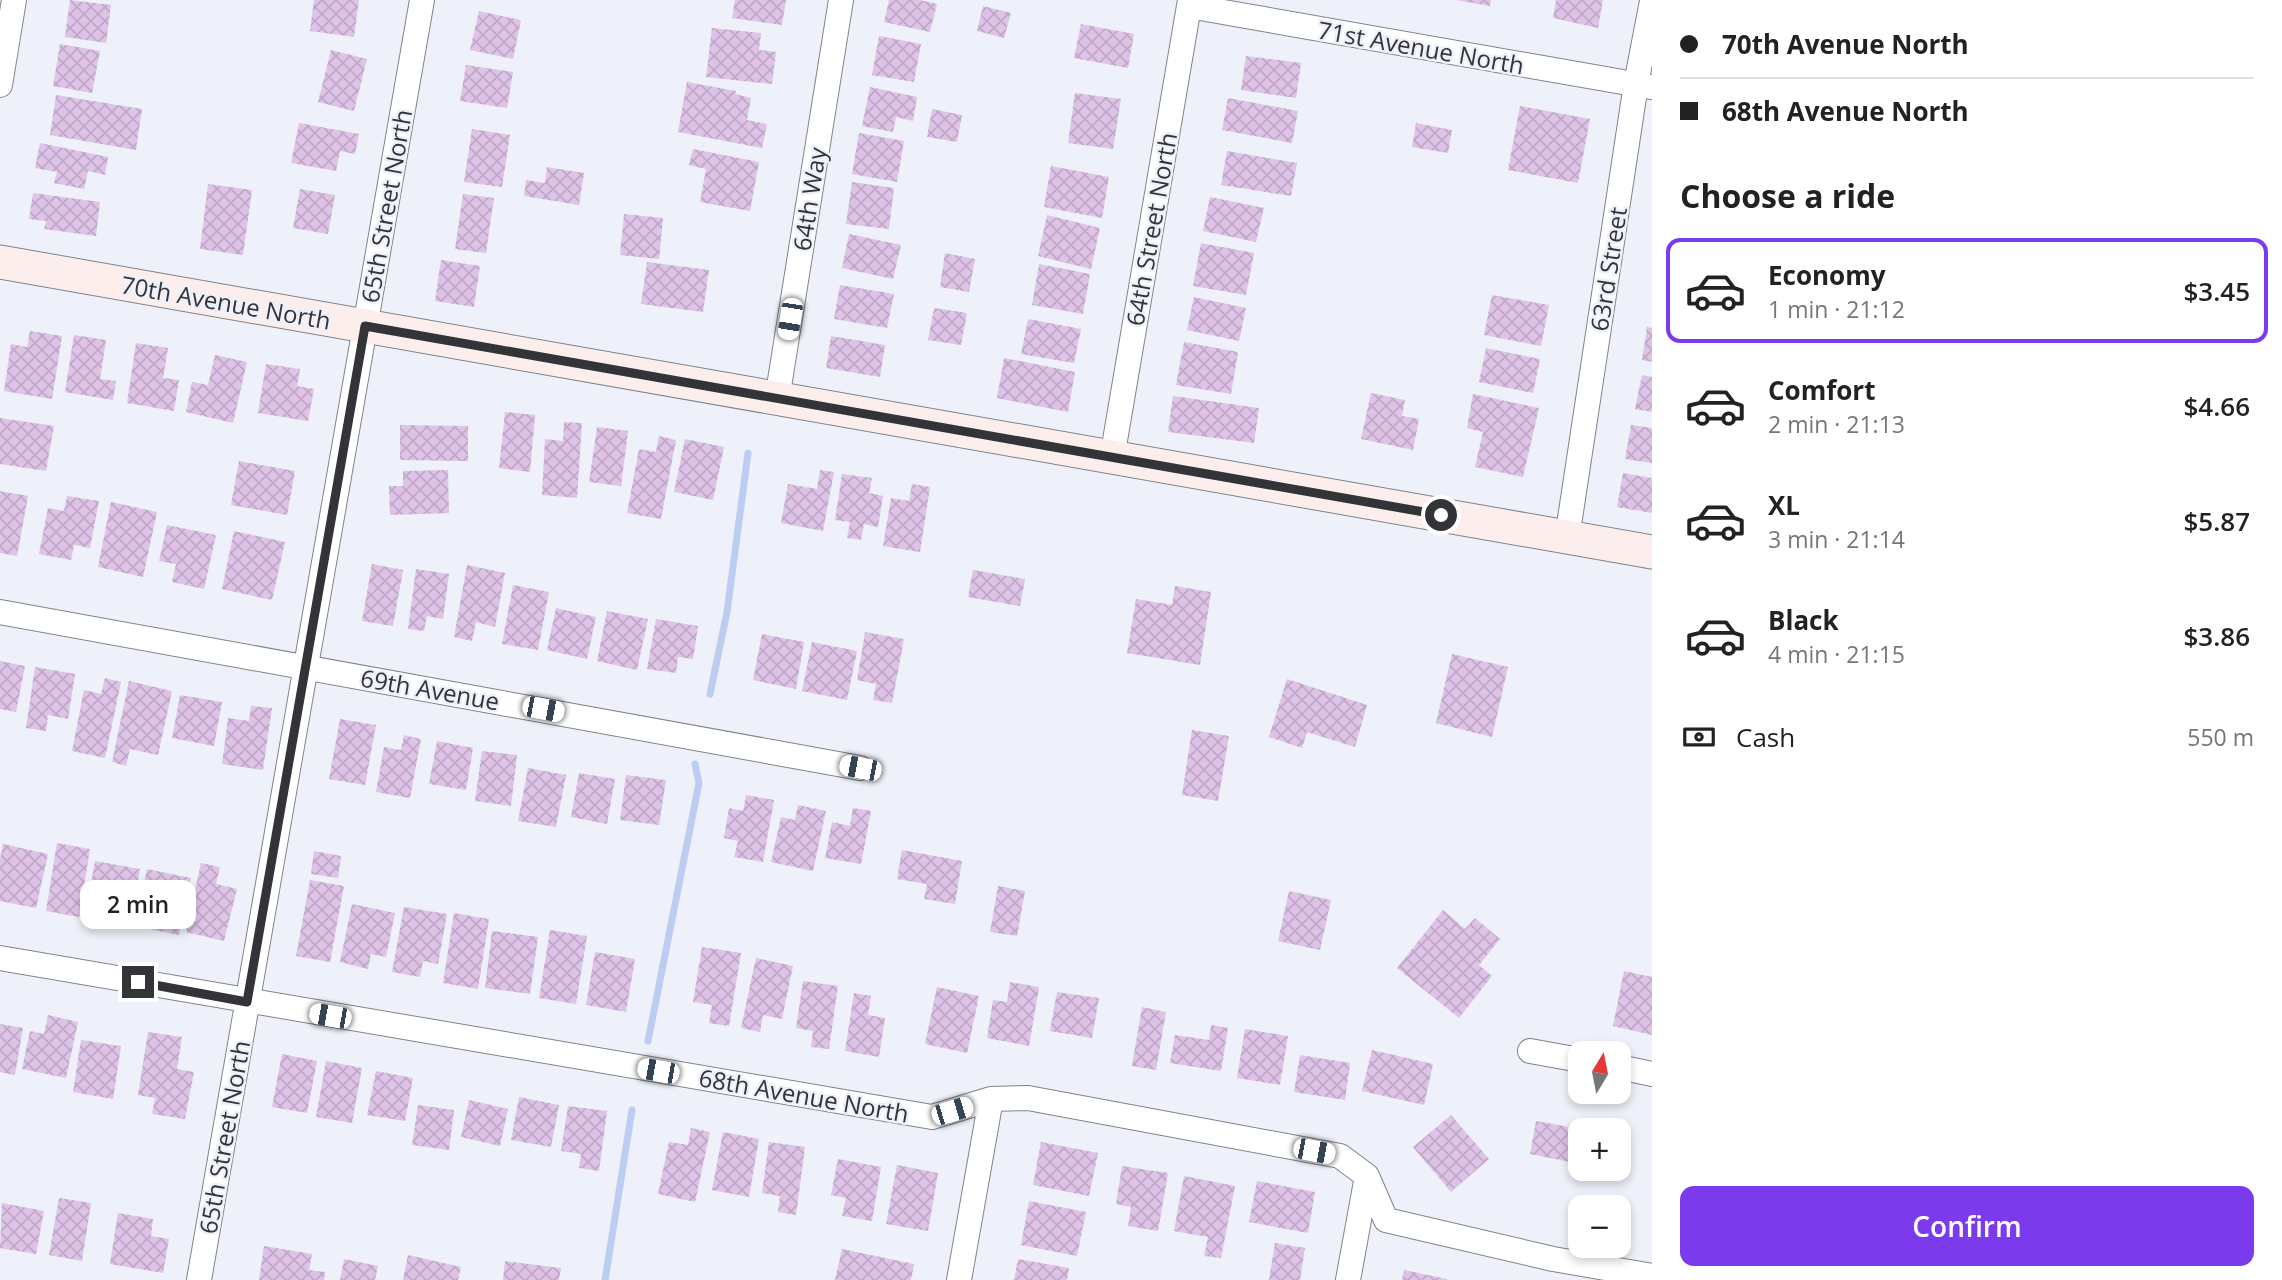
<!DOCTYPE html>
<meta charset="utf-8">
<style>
:root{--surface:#fff;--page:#f2f2f2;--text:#222;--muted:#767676;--line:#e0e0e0;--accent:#7c3aed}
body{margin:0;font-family:"Open Sans",sans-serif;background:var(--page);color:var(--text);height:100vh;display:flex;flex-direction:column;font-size:26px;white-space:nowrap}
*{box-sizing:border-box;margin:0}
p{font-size:23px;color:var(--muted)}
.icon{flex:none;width:38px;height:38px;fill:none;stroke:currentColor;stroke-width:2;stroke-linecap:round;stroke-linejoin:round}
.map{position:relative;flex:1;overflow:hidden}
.side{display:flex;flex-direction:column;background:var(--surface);width:630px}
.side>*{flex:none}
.hud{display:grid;align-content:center;height:154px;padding:0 28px;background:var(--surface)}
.needle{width:46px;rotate:10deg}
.controls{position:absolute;left:1568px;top:1041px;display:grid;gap:14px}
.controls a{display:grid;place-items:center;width:63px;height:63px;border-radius:14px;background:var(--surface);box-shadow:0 4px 10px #0003;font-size:35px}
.end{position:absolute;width:32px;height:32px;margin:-16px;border:9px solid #333437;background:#fff;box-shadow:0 0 0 4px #fff}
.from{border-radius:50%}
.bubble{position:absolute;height:49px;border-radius:14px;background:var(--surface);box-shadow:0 4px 10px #0003;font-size:23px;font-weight:600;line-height:49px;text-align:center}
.car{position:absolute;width:21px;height:42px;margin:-21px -10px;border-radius:9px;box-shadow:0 0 5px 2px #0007;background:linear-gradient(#fff 24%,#345 0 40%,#fff 0 76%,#345 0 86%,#fff 0)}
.hud b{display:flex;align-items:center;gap:24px;height:66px;font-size:26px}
.hud b+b{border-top:2px solid var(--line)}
.hud i{width:18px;height:18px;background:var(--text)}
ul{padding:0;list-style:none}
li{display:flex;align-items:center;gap:21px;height:105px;margin:0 14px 10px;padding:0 14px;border:4px solid transparent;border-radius:14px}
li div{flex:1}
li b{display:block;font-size:26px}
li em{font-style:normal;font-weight:600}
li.active{border-color:var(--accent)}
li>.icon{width:63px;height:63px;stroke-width:1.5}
h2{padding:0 28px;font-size:32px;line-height:84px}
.pay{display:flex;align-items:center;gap:18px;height:77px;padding:0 28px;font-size:26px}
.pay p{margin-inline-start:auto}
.primary-button{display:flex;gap:14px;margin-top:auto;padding:14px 28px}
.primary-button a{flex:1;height:80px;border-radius:14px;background:var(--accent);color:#fff;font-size:28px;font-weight:600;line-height:80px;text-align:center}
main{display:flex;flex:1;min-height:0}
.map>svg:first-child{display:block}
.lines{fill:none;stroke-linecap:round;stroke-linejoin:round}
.stream{stroke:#bbcdf3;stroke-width:7}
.building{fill:url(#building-cross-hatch)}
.street-casing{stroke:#80838a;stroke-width:26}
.secondary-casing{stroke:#80838a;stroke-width:35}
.street{stroke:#fff;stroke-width:24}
.secondary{stroke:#fceeec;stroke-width:33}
.route{stroke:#333437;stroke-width:9}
.labels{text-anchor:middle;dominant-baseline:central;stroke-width:5;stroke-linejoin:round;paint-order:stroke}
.street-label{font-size:24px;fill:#333437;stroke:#eef1f9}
</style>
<main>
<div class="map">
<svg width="1652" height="1280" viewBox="0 0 1652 1280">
<defs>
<pattern id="building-cross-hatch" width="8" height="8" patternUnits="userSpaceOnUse" patternTransform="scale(1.75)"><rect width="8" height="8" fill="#dec3e7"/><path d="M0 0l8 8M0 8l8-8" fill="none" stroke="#bfa8c7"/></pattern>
</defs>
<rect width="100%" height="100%" fill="#eef1f9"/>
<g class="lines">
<path class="stream" d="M710,694L727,612L748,453
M648,1041L699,783L695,764
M605,1280L632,1110"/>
</g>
<path class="building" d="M70,0L111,5L106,43L65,37Z
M314,0H359L354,37L310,31Z
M735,0H786L782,25L732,18Z
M889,0H920L937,4L930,32L884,22Z
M1456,0H1491L1490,6Z
M1556,0H1603L1598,28L1553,18Z
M983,6L1011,13L1004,38L977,31Z
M479,11L521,20L513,59L470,50Z
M1081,24L1134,34L1128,68L1074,58Z
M712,28L761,33L759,50L776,52L772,84L706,77Z
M879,36L921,44L914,82L872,75Z
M60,44L100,51L92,93L53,86Z
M331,50L367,59L354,111L318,102Z
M1246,56L1301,63L1296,98L1241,90Z
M466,65L513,72L507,108L460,101Z
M687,82L736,91L735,94L751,98L747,120L767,124L762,148L678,132Z
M870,87L917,97L913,121L896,117L893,132L862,126Z
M1075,93L1121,99L1113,149L1068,143Z
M56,95L142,109L136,150L50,135Z
M1228,98L1298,111L1292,143L1222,130Z
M1520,106L1590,119L1578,183L1508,170Z
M932,109L962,115L957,142L927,137Z
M299,123L359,134L355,154L340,151L336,171L291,163Z
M1416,123L1452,130L1448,153L1412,147Z
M472,129L510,135L502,187L464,182Z
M859,133L904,141L897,182L852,174Z
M40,143L108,157L105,175L88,171L84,189L54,183L57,172L35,168Z
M693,149L759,162L750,211L700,202L706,169L689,165Z
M1227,151L1297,163L1291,196L1221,185Z
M1051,166L1109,177L1102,218L1044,207Z
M547,167L584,173L579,205L524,196L526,180L545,183Z
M852,182L894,188L889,229L846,224Z
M208,184L252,190L243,255L200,249Z
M300,189L335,195L328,234L293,228Z
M33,193L100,202L96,236L44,229L46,221L29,219Z
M463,194L494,198L486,253L455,249Z
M1210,197L1264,208L1256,242L1203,231Z
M624,214L663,218L659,259L620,255Z
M1047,215L1100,228L1091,269L1038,256Z
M849,234L901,245L893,279L842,268Z
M1201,243L1254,253L1246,295L1193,286Z
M945,253L975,259L969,292L940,287Z
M441,260L480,266L474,307L435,301Z
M647,262L709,270L703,312L641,304Z
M1039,264L1090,274L1083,314L1032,305Z
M840,285L894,294L887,328L834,319Z
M1492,295L1549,305L1541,346L1484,335Z
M1194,297L1246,308L1239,341L1187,330Z
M934,308L967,313L961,345L928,340Z
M1028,319L1081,329L1074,363L1021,354Z
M1647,327L1652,328V362L1642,360Z
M30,331L62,336L52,399L4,391L11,344L27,347Z
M74,335L106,340L100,379L116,381L113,400L65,392Z
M831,336L885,345L880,377L826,368Z
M1184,342L1238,352L1231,394L1176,385Z
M136,343L168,348L163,378L179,380L174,411L127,403Z
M1486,348L1540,359L1533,393L1479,382Z
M215,355L247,362L233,423L186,412L192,382L208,385Z
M1004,358L1075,372L1068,412L997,398Z
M266,364L300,369L297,386L314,389L308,421L258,413Z
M1642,375L1652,377V412L1635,409Z
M1371,393L1405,400L1402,416L1419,419L1413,450L1361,439Z
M1473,394L1539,408L1523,477L1475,467L1483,432L1467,428Z
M1173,396L1259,408L1254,443L1168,432Z
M505,412L535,415L530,472L499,468Z
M0,418L54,426L46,471L0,464Z
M564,422L582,423L577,498L542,495L545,439L563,441Z
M400,425L468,426V461L400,460Z
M1631,425L1652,428V463L1625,459Z
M597,427L628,431L621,486L589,482Z
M659,436L676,440L661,519L627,513L639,449L656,452Z
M685,439L724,447L713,500L674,492Z
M239,461L295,471L287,515L231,505Z
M448,470L449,513L390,515L389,486H403V471Z
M820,470L834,472L823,531L781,523L788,484L817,489Z
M1623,473L1652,478V513L1617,507Z
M842,474L872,478L869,493L883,496L878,527L864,524L861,540L847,538L850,522L835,520Z
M912,484L930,487L920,552L883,546L891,498L909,501Z
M0,491L28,496L17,556L0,553Z
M67,496L99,501L90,548L74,545L71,560L39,554L48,508L64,511Z
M111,502L157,512L143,577L98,567Z
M167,525L216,535L204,589L172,582L176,564L159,561Z
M234,531L285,542L272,600L222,589Z
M372,564L403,570L393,626L362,621Z
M467,565L505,573L495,627L476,622L472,641L454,637Z
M416,569L449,574L443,619L427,616L424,631L408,629Z
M973,570L1025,579L1020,606L968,597Z
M513,585L549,592L538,650L502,644Z
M1175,586L1211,592L1200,665L1127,653L1136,599L1172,605Z
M556,608L596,617L587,659L547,650Z
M607,611L648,619L637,670L597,661Z
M656,619L698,626L693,659L678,657L676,673L647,669Z
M865,632L904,639L892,703L873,700L876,684L857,680Z
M762,634L804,642L796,689L753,680Z
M812,642L857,651L847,700L802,691Z
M1452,654L1508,667L1492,737L1436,723Z
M0,661L25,666L16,712L0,709Z
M35,667L75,674L68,719L48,715L46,731L26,728Z
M105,678L121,682L105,758L72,751L84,690L101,694Z
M1287,679L1367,705L1355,747L1307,732L1302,748L1269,737Z
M129,681L172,691L158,755L130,749L126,766L112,762Z
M180,695L222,702L214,746L172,738Z
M251,706L272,708L263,770L222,764L228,718L249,721Z
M340,719L376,725L365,785L329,779Z
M1192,730L1229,736L1218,801L1182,795Z
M404,735L421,739L410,798L376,792L384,747L401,750Z
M437,741L473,748L466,790L429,784Z
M482,751L517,755L511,806L475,801Z
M528,768L566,775L556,827L518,821Z
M579,773L615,779L607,824L571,817Z
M626,775L666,780L659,825L620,820Z
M746,795L774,800L763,862L734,857L738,841L724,838L729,808L743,811Z
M798,805L826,811L813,871L771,862L781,817L795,820Z
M853,808L871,811L861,864L825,858L832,822L850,826Z
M57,843L90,849L79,917L46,911Z
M3,844L48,854L36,908L0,901V859Z
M902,850L962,861L955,904L924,899L927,884L897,879Z
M314,851L341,856L338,878L311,874Z
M95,861L140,869L130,926L85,918Z
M201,863L220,867L216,884L237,889L224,941L186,932Z
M147,869L191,878L179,935L135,926Z
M310,880L344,886L330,962L296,956Z
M998,886L1025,891L1017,936L990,932Z
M1289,891L1331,900L1320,950L1278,941Z
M352,904L395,913L386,957L371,954L368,969L340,962Z
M404,907L447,914L438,964L423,961L420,977L392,972Z
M1443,910L1465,929L1475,918L1500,939L1479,965L1492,976L1459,1018L1397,968Z
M454,913L489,919L478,989L443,983Z
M550,930L587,936L576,1004L539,998Z
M492,931L538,937L530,994L485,988Z
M702,947L741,953L729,1026L709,1023L712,1005L693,1002Z
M595,952L635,959L626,1012L586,1005Z
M756,958L793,966L782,1019L763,1015L760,1032L741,1028Z
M1624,971L1652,977V1035L1613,1026Z
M803,981L838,986L829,1049L811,1047L813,1031L796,1028Z
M1010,982L1039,987L1029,1046L987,1038L993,1000L1007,1002Z
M937,987L979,996L967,1053L925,1044Z
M1057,992L1099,998L1092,1038L1050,1031Z
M854,993L871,996L868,1015L885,1018L879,1057L845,1051Z
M1142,1007L1166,1012L1156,1070L1132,1066Z
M48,1015L78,1022L66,1078L22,1069L30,1031L44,1034Z
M0,1024L23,1028L15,1075L0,1072Z
M1211,1025L1228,1028L1221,1071L1170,1063L1175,1035L1209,1040Z
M1245,1029L1288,1036L1280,1085L1237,1078Z
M148,1032L182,1037L177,1069L194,1072L185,1119L152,1114L155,1098L138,1095Z
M81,1040L121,1046L113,1099L73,1092Z
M1372,1050L1433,1064L1424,1105L1362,1091Z
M282,1054L317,1061L307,1113L272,1107Z
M1300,1055L1350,1063L1345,1100L1294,1092Z
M326,1061L362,1068L352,1123L316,1117Z
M376,1071L413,1078L405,1121L367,1115Z
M519,1097L559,1105L551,1147L511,1140Z
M469,1100L508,1109L500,1146L461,1137Z
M418,1105L454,1110L449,1150L412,1145Z
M568,1106L607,1111L599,1171L579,1168L581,1154L561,1151Z
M1451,1115L1489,1159L1451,1192L1413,1147Z
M1536,1121L1580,1129V1164L1530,1154Z
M691,1128L710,1132L695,1202L658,1194L669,1142L688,1145Z
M723,1132L759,1139L749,1197L712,1190Z
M769,1142L805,1147L796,1215L778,1212L780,1196L762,1193Z
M1041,1142L1098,1153L1089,1196L1033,1185Z
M838,1159L881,1167L872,1221L842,1216L846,1198L831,1195Z
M897,1165L938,1173L928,1231L886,1224Z
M1122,1166L1168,1173L1158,1231L1128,1226L1131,1207L1116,1204Z
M1184,1176L1235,1186L1221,1258L1204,1256L1208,1237L1174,1231Z
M1257,1181L1315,1192L1308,1233L1249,1222Z
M59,1198L91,1203L82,1261L49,1255Z
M1029,1201L1086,1212L1077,1256L1021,1245Z
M2,1203L44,1211L36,1254L0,1248Z
M118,1213L153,1219L151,1236L169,1239L163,1273L110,1264Z
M1275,1243L1305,1248L1300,1280H1269Z
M264,1246L312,1254L309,1270L325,1272L324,1280H259Z
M842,1249L914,1264L911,1280H835Z
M408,1255L461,1267L458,1280H403Z
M344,1259L378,1266L375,1280H340Z
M1018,1259L1069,1268L1067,1280H1014Z
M505,1261L561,1268L559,1280H503Z
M1404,1270L1447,1279V1280H1402Z"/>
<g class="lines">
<defs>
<path id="street" d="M1189,6L1651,87
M0,85L14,0
M777,399L841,0
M1112,458L1190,0
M1567,538L1636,84L1652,1
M0,612L860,768
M0,958L932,1117L991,1099L1028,1098L1340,1156L1367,1176L1386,1220L1553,1259L1652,1276
M1530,1051L1580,1060
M1619,1067L1652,1074
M199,1280L422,0
M959,1280L991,1099
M1348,1280L1367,1176"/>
<path id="secondary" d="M0,262L1652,552"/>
</defs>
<use href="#street" class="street-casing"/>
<use href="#secondary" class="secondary-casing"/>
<use href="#street" class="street"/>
<use href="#secondary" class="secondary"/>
</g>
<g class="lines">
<path class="route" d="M138,982L247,1002L365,326L1441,515"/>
</g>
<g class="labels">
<g class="street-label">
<text transform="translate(1421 47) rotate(10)">71st Avenue North</text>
<text transform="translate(809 199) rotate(-81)">64th Way</text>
<text transform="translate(386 206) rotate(-80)">65th Street North</text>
<text transform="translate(1151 229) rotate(-80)">64th Street North</text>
<text transform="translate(1608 269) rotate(-81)">63rd Street</text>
<text transform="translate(226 302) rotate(10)">70th Avenue North</text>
<text transform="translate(430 689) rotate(10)">69th Avenue</text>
<text transform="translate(804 1095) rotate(10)">68th Avenue North</text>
<text transform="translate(224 1137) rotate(-80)">65th Street North</text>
</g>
</g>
</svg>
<div class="controls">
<a><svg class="needle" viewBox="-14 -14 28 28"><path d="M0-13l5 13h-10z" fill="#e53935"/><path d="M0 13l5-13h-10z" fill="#767676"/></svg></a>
<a>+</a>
<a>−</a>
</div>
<i class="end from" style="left:1441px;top:515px"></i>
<i class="end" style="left:138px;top:982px"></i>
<div class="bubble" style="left:80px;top:880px;width:116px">2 min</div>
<i class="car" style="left:790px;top:319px;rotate:189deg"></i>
<i class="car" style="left:543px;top:709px;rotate:101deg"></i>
<i class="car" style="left:860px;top:768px;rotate:281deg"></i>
<i class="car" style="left:330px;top:1016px;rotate:280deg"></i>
<i class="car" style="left:658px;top:1071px;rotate:280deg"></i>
<i class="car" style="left:952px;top:1111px;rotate:73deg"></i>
<i class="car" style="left:1314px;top:1151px;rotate:101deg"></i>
</div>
<section class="side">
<div class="hud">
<b><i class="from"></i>70th Avenue North</b>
<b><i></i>68th Avenue North</b>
</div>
<h2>Choose a ride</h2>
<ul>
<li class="active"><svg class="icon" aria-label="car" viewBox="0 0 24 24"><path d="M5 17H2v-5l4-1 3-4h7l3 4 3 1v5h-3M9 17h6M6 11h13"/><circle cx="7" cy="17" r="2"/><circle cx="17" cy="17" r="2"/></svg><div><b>Economy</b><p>1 min · 21:12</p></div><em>$3.45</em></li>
<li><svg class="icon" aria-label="car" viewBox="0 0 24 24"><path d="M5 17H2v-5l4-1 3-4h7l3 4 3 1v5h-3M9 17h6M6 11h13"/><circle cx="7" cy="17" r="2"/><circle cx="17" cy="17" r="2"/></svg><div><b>Comfort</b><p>2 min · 21:13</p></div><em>$4.66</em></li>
<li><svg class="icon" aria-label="car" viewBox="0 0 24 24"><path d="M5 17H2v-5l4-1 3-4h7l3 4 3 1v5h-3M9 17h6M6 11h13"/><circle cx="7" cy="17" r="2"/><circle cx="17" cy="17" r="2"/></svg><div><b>XL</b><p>3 min · 21:14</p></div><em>$5.87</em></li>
<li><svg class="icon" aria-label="car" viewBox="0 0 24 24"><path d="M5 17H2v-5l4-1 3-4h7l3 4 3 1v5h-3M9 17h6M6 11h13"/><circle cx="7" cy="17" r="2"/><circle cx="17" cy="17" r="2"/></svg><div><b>Black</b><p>4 min · 21:15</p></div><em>$3.86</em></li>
</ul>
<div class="pay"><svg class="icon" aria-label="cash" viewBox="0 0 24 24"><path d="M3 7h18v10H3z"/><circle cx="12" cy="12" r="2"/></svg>Cash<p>550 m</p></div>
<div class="primary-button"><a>Confirm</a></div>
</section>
</main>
